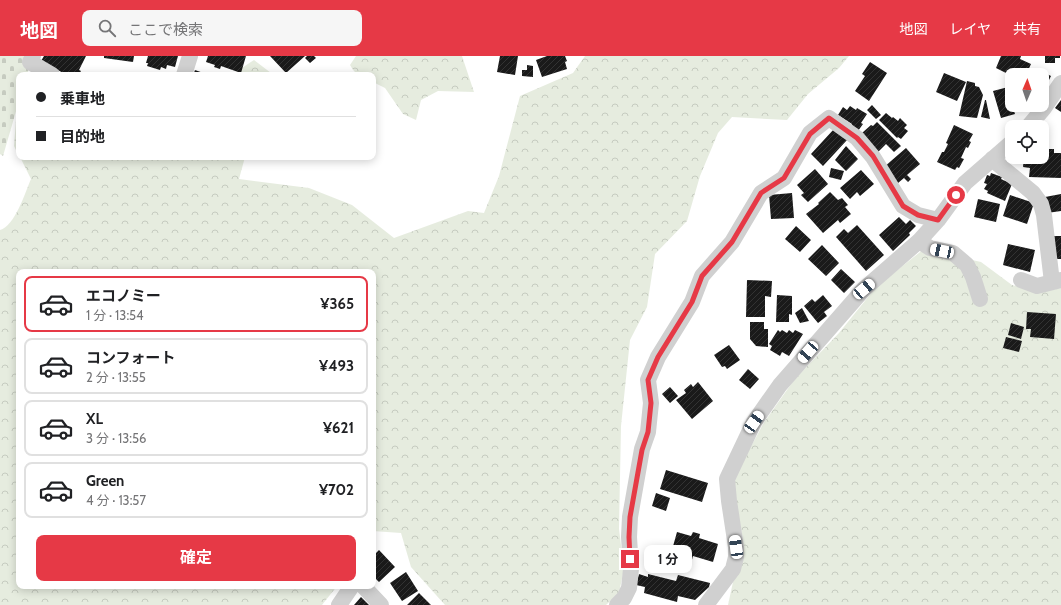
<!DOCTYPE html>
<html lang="ja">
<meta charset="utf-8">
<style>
:root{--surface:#fff;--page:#f6f6f6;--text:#202124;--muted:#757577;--line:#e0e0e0;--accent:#e63946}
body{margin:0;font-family:Cabin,"Noto Sans JP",sans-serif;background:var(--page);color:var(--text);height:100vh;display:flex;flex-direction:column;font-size:15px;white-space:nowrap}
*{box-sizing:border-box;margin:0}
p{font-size:13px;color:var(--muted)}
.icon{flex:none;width:22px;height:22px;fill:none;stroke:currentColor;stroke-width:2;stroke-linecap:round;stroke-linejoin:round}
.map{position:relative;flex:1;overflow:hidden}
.panel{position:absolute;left:16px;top:213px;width:360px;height:320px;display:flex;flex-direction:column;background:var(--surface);border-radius:8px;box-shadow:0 2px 10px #0003}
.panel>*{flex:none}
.banner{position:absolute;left:16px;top:16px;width:360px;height:88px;border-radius:8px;box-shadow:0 2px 10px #0003;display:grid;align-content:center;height:88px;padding:0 20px;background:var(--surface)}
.needle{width:26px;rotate:2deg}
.controls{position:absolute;left:1005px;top:12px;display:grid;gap:8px}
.controls a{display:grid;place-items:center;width:44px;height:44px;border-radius:8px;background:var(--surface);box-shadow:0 2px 10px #0003;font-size:20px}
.end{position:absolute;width:18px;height:18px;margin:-9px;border:5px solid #e63946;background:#fff;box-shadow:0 0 0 2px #fff}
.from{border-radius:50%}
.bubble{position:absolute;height:28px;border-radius:8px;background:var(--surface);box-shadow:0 2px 10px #0003;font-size:13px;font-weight:700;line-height:28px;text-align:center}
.car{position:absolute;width:12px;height:24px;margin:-12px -6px;border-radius:5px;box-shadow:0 0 3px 1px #0007;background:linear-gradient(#fff 24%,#345 0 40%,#fff 0 76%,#345 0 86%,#fff 0)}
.banner b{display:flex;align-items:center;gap:14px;height:38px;font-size:15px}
.banner b+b{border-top:1px solid var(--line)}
.banner i{width:10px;height:10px;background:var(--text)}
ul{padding:7px 0 0;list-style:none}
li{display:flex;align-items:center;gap:12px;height:56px;margin:0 8px 6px;padding:0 12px;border:2px solid var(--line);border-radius:8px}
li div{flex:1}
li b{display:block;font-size:15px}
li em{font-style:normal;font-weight:700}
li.selected{border-color:var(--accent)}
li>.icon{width:36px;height:36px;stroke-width:1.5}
.cta{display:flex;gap:8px;margin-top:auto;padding:8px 20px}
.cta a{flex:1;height:46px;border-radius:8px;background:var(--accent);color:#fff;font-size:16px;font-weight:700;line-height:46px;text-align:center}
header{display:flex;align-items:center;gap:24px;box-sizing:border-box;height:56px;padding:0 20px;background:var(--accent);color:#fff}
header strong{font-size:19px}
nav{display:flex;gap:22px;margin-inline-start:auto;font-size:14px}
.search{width:280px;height:36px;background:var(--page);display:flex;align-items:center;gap:10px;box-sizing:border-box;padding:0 14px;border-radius:8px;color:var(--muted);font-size:15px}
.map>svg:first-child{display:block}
.forest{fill:url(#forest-crowns)}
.cemetery{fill:url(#cemetery-stones)}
.building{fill:url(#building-hatch)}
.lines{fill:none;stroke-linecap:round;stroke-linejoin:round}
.street{stroke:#d0d0d0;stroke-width:16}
.route{stroke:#e63946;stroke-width:5}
</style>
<header>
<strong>地図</strong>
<div class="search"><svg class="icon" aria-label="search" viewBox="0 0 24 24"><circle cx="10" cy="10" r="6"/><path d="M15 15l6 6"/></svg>ここで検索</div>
<nav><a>地図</a><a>レイヤ</a><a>共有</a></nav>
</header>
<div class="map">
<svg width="1061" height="549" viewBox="0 0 1061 549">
<defs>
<pattern id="forest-crowns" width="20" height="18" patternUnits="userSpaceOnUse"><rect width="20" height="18" fill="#e6ecdf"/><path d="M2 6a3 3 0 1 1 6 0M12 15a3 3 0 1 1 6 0" fill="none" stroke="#c6cbc0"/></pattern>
<pattern id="cemetery-stones" width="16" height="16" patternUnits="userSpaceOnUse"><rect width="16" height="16" fill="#e6ecdf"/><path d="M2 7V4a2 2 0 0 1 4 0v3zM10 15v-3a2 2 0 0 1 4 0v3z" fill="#c6cbc0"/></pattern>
<pattern id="building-hatch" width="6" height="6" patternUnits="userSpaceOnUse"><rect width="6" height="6" fill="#1a1a1a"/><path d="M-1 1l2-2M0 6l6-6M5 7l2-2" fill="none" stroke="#333"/></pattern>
</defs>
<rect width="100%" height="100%" fill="#fff"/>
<path class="forest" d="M356,0H462L474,36L438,35L421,44L416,64L403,58L385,32L373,26V19C360,19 357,21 350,9Z
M585,0H849L839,12L808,38L787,64L732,61L718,77L700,120L687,165L655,198L647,251L630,284L621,370L619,473L624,513L619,537L606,549H445L411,511L401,477L373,475V216H19V530H337L322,549H0V174C15,170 25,137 31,123L20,101H245L239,123L309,132L352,149L394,182L468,155L484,157L499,120L520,40L573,17Z
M254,4L271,17L270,19H231Z
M19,57V100L14,90L16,64Z
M924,193L981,206L1012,229L1042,236L1061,232V549H728L733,526L744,502L743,483L735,443L734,425L739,412L765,365L794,324L839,277L877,230Z"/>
<path class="cemetery" d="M0,0H23L32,2L27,19H19V45L3,100L0,98Z"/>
<path class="building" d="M44,0H86L79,14L81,15L79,19H67L41,5Z
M104,0H134L133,6L104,2Z
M148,0H178L175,11L167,9L166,13L161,11L160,14L147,10L148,7H146Z
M208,0H246L241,17L221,10L220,13L214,11L215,9L206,6Z
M270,0H305L286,17Z
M307,0H314L316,2L310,7L305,2Z
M500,0H518L515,19L497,16Z
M547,0H565L567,5L565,6L567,13L542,21L536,4Z
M1001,0H1021L1020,3L1031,8L1026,19L1012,20L996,12Z
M1045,0H1060V2H1055V7H1045Z
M870,6L887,17L869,45L855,35L865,20L862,18Z
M527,9L533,10V21L522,20V14H527Z
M1037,13L1051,20L1042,38V19H1034Z
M195,14L209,19H193Z
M944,17L966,26L957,45L936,36Z
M967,25L975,27V30L979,31L983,39L977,62L959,60Z
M1012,30V49L1015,58L1001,62L993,35Z
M985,44H986L990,63L981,61Z
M1061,44V56L1055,52Z
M872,49L881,59L876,63L867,54Z
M850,50L856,54L857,52L867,58L861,67L863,68L858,75L851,71L852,68L838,59L843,51L847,54Z
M886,57L892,62L893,61L898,65L900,62L907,69L904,72L908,75L901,83L898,81L897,82L879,64Z
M877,66L901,90L894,96L886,88L877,97L862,77L871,69L873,70Z
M954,69L973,78L969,85L971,86L968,92L966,91L961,102L964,103L959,112L957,111L955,114L937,106L942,96H944L948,88L946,87Z
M834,73L847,84L823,110L811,98Z
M846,90L858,103L846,115L835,104Z
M906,92L920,108L907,119L911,123L908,126L904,122L898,127L884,111Z
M1042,93H1054V97H1061V122L1029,121L1030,112L1023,111L1024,101H1042Z
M831,112L844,115L841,124L829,121Z
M815,113L828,128L808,146L801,139L804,137L797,129Z
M861,114L874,128L860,140L857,136L850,143L840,132Z
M991,117L1002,121L1001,123L1012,128L1005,145L987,137L988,135L984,133L987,128L984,127L987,119L990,120Z
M830,136L838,144L842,142L848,149L845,151L851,158L840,167L838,164L823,177L806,158L819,148L818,147Z
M792,137L794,162L771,163L769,139Z
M1061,138V155L1047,157L1045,141Z
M1010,139L1034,147L1027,168L1003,160Z
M978,143L1000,148L996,166L974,161Z
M899,161L906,168L910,164L916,170L909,177L910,179L893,195L879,179Z
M857,169L884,199L866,215L836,181L844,173L848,177Z
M796,170L811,184L800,196L785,183Z
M1054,180H1061V203H1053Z
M1008,188L1035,194L1030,216L1003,209Z
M822,189L839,207L826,220L808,203Z
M841,213L855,226L844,237L831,224Z
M747,224L772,225L771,241L765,240V261H746Z
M777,239L792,240V259L789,258V266H776Z
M823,239L832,250L824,256L827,260L818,267L804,250L812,243L815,246Z
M802,252L809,265L800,267L795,257Z
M1027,256L1056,258L1054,283L1030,281L1031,273H1026Z
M750,266H764V273H768V291L756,290L750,283Z
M1011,267L1024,271L1021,283L1008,279Z
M778,274L780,276L782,274L787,277L789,274L793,277L795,274L803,278L789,300L782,296L780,300L770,294L772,290L769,288Z
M1006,281L1022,285L1019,296L1003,292Z
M729,289L740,304L727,313L725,310L722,311L714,299Z
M748,313L759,323L750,333L739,324Z
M698,326L713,345L692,363L676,344L686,337L684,334L691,328L693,331Z
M670,331L678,340L670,347L662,338Z
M666,414L708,427L702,446L660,433Z
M656,437L670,442L666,455L652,450Z
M677,476L691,480L693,476L700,478L699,482L718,488L713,506L693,500L690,511L682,508L684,504L670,501Z
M379,494L395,511L379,526L373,520V500Z
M406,516L418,535L402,545L390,527Z
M639,518L648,521V518L676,525L678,519L710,527L709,531L695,544L678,540L677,546L644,537L645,531L636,529Z
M419,537L431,549H407Z
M361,541L369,549H354Z"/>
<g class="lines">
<path class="street" d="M33,0L30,6L52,19
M184,19L190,0
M1028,71L1044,52L1061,27
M992,103L1033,137L1041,148L1044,159L1052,226
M919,185L930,192L953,197L967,209L973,221L980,243
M1021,224L1037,230L1061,224
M363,530L381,549
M339,549L352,530
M617,549L624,542L629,532L631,513L629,481L630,461L642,393L648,376L651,347L648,324L658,301L692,246L702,220L732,186L761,137L784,122L810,77L829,62L857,82L873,101L903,150L918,159L938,164
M706,549L733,513L736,501V491L729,445L727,423L754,366L780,329L864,233L919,185L938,164L965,127L1012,86"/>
</g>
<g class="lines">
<path class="route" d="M630,503L629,481L630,461L642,394L648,376L651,347L648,324L658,301L692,246L702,220L732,186L761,137L784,122L810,78L829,62L857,82L873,100L903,150L918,159L938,164L956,139"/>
</g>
</svg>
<div class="controls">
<a><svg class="needle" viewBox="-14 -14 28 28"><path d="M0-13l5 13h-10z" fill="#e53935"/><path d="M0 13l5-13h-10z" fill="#757577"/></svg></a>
<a><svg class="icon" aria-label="locate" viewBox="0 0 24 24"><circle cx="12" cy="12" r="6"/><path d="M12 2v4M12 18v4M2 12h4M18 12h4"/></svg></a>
</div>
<i class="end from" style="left:956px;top:139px"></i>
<i class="end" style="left:630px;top:503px"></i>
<div class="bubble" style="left:644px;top:489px;width:48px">1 分</div>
<i class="car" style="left:942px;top:195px;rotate:282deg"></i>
<i class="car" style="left:864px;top:233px;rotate:50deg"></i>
<i class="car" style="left:808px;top:296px;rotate:221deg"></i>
<i class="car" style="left:754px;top:366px;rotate:35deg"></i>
<i class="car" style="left:736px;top:491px;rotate:352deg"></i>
<div class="banner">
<b><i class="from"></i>乗車地</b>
<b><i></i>目的地</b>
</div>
<section class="panel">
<ul>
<li class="selected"><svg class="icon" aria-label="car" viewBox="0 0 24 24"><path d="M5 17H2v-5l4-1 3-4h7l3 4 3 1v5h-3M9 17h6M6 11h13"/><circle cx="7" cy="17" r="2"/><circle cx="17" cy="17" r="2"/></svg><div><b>エコノミー</b><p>1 分 · 13:54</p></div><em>¥365</em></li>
<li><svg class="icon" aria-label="car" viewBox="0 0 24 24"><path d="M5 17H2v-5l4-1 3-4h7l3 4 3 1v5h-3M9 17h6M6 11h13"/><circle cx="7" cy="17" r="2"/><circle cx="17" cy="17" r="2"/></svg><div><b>コンフォート</b><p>2 分 · 13:55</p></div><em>¥493</em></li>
<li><svg class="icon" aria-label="car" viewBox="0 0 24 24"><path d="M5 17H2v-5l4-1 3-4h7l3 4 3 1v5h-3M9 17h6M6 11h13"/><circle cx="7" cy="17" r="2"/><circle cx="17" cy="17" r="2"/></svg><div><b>XL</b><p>3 分 · 13:56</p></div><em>¥621</em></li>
<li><svg class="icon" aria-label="car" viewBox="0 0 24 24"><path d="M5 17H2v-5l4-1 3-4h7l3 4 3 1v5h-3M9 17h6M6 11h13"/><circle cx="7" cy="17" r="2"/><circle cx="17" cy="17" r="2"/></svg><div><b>Green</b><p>4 分 · 13:57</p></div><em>¥702</em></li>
</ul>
<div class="cta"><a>確定</a></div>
</section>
</div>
